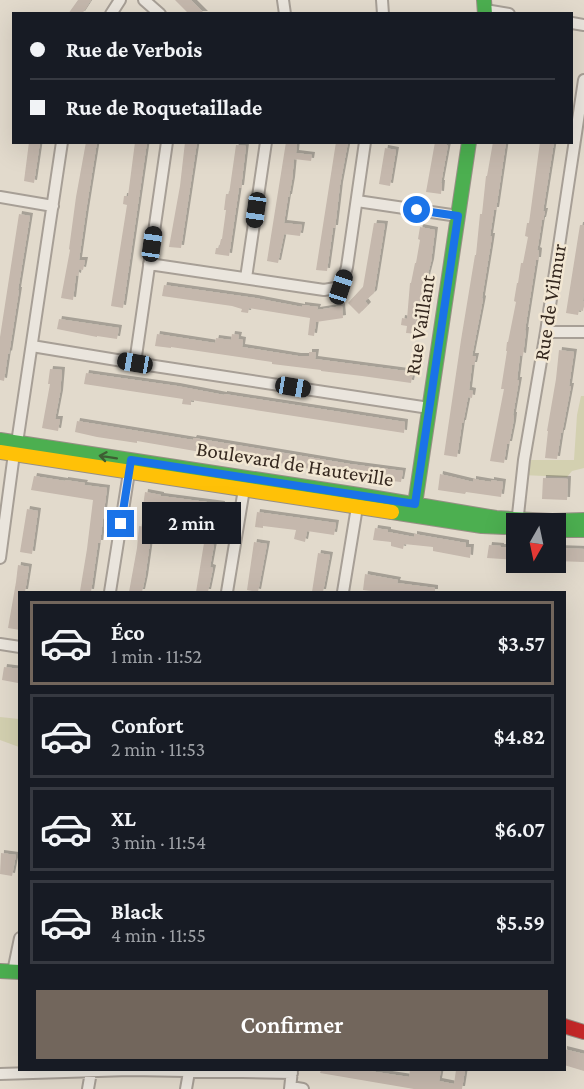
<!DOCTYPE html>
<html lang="fr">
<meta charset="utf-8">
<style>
:root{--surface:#171b24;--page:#20242c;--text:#f1f3f6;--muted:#9ea1a6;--line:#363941;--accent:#72665c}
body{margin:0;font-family:"Crimson Pro",serif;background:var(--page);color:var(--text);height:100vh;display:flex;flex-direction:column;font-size:22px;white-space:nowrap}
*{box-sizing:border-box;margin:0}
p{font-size:20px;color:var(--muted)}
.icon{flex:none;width:33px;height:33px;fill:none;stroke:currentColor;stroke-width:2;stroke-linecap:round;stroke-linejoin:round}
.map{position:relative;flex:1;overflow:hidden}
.sheet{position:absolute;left:18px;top:591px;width:548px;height:480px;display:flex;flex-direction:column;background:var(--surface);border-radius:0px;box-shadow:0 6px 24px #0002}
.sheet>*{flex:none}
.hud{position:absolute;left:12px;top:12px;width:561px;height:132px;border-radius:0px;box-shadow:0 6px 24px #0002;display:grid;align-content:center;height:132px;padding:0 18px;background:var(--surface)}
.needle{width:39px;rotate:189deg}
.fabs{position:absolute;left:506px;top:513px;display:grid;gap:12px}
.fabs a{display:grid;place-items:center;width:60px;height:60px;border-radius:0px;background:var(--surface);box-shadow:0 6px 24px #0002;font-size:30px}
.end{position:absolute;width:27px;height:27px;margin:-14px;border:8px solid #1a73e8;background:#fff;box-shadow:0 0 0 3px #fff}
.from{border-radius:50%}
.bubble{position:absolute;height:42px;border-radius:0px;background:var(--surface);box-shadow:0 6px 24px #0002;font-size:20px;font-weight:600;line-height:42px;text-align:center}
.car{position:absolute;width:18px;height:36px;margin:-18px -9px;border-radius:8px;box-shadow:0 0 4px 2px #0007;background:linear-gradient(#222 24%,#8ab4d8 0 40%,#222 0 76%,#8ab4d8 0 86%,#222 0)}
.hud b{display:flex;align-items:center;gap:21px;height:57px;font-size:22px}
.hud b+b{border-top:2px solid var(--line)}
.hud i{width:15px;height:15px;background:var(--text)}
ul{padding:10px 0 0;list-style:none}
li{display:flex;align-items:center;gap:18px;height:84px;margin:0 12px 9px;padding:0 6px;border:3px solid var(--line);border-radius:0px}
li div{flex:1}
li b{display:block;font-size:22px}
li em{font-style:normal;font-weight:600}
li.on{border-color:var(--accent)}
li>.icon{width:54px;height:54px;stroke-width:1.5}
.action{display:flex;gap:12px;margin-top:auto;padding:12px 18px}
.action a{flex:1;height:69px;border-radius:0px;background:var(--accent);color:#fff;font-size:24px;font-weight:600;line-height:69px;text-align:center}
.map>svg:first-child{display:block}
.green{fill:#d3d0b0}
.building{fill:#c5b8ad;filter:url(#shadow)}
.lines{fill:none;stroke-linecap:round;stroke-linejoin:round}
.street-casing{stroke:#a79f96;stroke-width:14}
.fast-casing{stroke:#978f85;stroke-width:16}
.slow-casing{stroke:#978f85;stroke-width:16}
.jam-casing{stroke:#978f85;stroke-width:16}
.street{stroke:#eae5dd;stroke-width:10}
.fast{stroke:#4caf50;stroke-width:14}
.slow{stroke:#ffc107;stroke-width:14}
.jam{stroke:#c62828;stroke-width:14}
.oneway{stroke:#3e5e33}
.route{stroke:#1a73e8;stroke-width:8}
.labels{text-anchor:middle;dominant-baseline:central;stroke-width:5;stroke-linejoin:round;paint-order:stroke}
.street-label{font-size:21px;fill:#35281f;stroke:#f2e7d3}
</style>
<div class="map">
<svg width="584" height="1089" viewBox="0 0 584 1089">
<defs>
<filter id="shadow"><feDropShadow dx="3" dy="-3" stdDeviation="0" flood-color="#0004"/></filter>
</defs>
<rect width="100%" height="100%" fill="#e2dacc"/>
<path class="green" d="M581,396H584V468L572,471L567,477L522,475L524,460H574L577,415Z
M0,717L19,719V747L0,740Z"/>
<path class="building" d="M78,0H91L82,14H68Z
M175,0H191L205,14H189Z
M29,142H40L34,183L24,181Z
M86,142H97L86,211L79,260H85L83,270L79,269L78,276L76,275L73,300L61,298L70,250L69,249L76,197Z
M135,142H147L123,308L111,306L127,205L123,204L124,196H128Z
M185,142H197L181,248L169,247L180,186Z
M286,142H297L296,153L312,155L311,161L294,159L292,180L289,197H288L284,223L302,225L300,236L284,234L278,263L267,261Z
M336,142H348L340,185L335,228H333L327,271L316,270Z
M435,142H447L446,145H448L441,183H442L441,194L426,192Z
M493,142H506L496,210H494L490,236H492L490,249L482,298L483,299L472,356H476L474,365H472L469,390L473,391L472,398L468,397L463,423H462L457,457L444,455L461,340L475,255H476L480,214H482L486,176H487Z
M540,142H554L543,211H545L543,220H542L538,246L537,250L539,251L538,260H536L525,330H526L523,356L520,355L517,380H519L513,415H514L513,424L509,444H507L504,463L490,461L504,389H501L507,351H506L507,342H508L516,302L514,301L517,283H518L521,263H523L528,237L525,236L527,223H529Z
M236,145L246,146L241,188H239L229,256L215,254L216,248H219L221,239H222L226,210H224L226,194H229Z
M385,148L396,150L390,186L379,184Z
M19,214L30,216L18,290H19L9,354L8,353L4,381L0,380V337Z
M374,223L385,224L374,293L365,301L368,305L359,314L348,303L363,287Z
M580,225H584V290L583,301L584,302V305L583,311L579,310L578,315L566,313Z
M420,227L435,230L431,262L423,293L419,325H421L420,334L406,333L407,326L401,325L402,318L407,319L410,283H411L415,263H416L420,240L418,239Z
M164,285L255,298L302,307V305L318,307L317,310L342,306L343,318L316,322L314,336L308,335L310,318L249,308L248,313L241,312L242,309L232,306L162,296Z
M59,319L119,328L117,339L97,336V337L57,329Z
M157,334L215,343L216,338L231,340L232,334L239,335L238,339L243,340L242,347L298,356H309V352H316L315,359L413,372L411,383L362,376L321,371V370L272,364V362L171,347V348L155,346Z
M559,350L574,352L569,386H571L562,433H561L557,459L545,458L548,431H547L556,379Z
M50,369L62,370L60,393L56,414L55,419H60L58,431L42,428L50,384H48Z
M86,373L177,386L224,395V394L405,422L404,433L191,400V405L182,404L183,399L84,384Z
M77,421L193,440L194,438L350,464L403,471L401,482L356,477L332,471L285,466L286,464L259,460V462L137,441V443L97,437L75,432Z
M440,474L473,482V479L491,482V480L503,482L501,497L466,492L465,494L438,490Z
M34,476L65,481V480L85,483L84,485L107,488L100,543H98L91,592L80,591L87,549L93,500L31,490Z
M543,478L568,479L567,500L542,499Z
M145,492L161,495V496L222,504L220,519L186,513V517L176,516L177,511L143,506Z
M27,509L38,511L32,554L20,552Z
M257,512L336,523L334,535L307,531L305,542L294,539L296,530L263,526V528L255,527Z
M139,526L152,528L145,578L142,592H129L137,548Z
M375,528L388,530V532L414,537V534L466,543V547H471L470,558L433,551V547L404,544L403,549L391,546V542L373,540Z
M254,542L267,544L258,592L247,590Z
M204,543L214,545L210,567L213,568L208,592H196Z
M489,545L501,546V547H516V560L487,558Z
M555,548L584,549V562L555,561Z
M318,553L330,555L323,592H312Z
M18,565L29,567L25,592H20V630L8,628L16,582Z
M365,574L398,580L397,583L435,588V592H379L363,590Z
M4,667L20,669L18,683L2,680Z
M1,853L16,855L12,876L0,874Z
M564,1049L584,1054V1071L564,1065Z
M321,1070H363L409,1077L410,1070H441L439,1081L454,1084L456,1070H465L462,1089H414L320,1073Z"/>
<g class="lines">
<defs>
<path id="street" d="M144,0L160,14
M283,0L285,14
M382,0L383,14
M485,10L509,14
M111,14L120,0
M572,23L584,25
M0,197L53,206
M357,201L458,216
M149,264L324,290L341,287L347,267L365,142
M246,278L266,142
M546,332H584
M32,346L135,363L429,408
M135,363L167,142
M517,524L524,460L546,332L584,80
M0,558L13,461L17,443L62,142
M110,592L130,466
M227,592L245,483
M343,592L358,501
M0,644L20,647
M13,972L20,938
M0,1074L130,1070L292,1073
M291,1087L303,1089
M88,1089L91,1072
M186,1089L189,1072
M290,1089L292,1070"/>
<path id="fast" d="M484,0L485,14
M0,440L359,495L496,518L552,521L584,520
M414,511L469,142
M392,512L482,526L505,527
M555,530H584
M0,971L20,972"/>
<path id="slow" d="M0,452L392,512"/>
<path id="jam" d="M564,1026L584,1032"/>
</defs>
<use href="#street" class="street-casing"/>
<use href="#fast" class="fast-casing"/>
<use href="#slow" class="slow-casing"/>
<use href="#jam" class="jam-casing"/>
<use href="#street" class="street"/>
<use href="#fast" class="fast"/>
<use href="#slow" class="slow"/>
<use href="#jam" class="jam"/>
</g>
<defs><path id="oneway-shaft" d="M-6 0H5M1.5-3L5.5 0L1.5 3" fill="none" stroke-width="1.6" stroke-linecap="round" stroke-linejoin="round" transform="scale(1.5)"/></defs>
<use class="oneway" href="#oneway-shaft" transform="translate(108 457) rotate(-171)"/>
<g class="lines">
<path class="route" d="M121,524L131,460L415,504L458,216L417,210"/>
</g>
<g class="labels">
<g class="street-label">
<text transform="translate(550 302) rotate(-81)">Rue de Vilmur</text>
<text transform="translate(420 325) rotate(-81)">Rue Vaillant</text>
<text transform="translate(295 464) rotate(9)">Boulevard de Hauteville</text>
</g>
</g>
</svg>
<div class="fabs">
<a><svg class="needle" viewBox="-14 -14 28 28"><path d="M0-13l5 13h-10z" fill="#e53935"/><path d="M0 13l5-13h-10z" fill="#9ea1a6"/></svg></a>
</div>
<i class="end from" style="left:417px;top:210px"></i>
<i class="end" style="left:121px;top:524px"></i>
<div class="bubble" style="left:142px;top:502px;width:99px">2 min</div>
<i class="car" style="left:256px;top:210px;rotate:188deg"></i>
<i class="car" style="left:152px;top:244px;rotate:8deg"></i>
<i class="car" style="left:341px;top:287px;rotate:18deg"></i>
<i class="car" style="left:135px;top:363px;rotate:280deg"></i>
<i class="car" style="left:293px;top:387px;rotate:99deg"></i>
<div class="hud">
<b><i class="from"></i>Rue de Verbois</b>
<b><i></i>Rue de Roquetaillade</b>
</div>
<section class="sheet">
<ul>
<li class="on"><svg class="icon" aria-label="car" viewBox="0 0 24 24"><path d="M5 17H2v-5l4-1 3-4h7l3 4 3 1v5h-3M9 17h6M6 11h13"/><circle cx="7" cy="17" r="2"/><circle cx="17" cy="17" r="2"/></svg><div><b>Éco</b><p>1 min · 11:52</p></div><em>$3.57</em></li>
<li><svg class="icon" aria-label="car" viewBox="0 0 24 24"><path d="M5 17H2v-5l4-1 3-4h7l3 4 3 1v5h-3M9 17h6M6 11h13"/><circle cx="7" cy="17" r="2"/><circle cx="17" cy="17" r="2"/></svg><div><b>Confort</b><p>2 min · 11:53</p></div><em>$4.82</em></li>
<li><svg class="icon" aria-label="car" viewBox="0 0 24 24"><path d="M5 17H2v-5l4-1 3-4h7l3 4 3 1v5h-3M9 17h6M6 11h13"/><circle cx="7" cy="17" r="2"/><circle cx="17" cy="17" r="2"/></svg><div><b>XL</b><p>3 min · 11:54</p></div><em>$6.07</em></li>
<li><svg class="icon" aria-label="car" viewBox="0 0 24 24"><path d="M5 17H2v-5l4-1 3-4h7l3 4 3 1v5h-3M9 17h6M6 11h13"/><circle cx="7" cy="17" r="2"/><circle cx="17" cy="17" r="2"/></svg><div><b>Black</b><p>4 min · 11:55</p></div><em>$5.59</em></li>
</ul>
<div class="action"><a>Confirmer</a></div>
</section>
</div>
